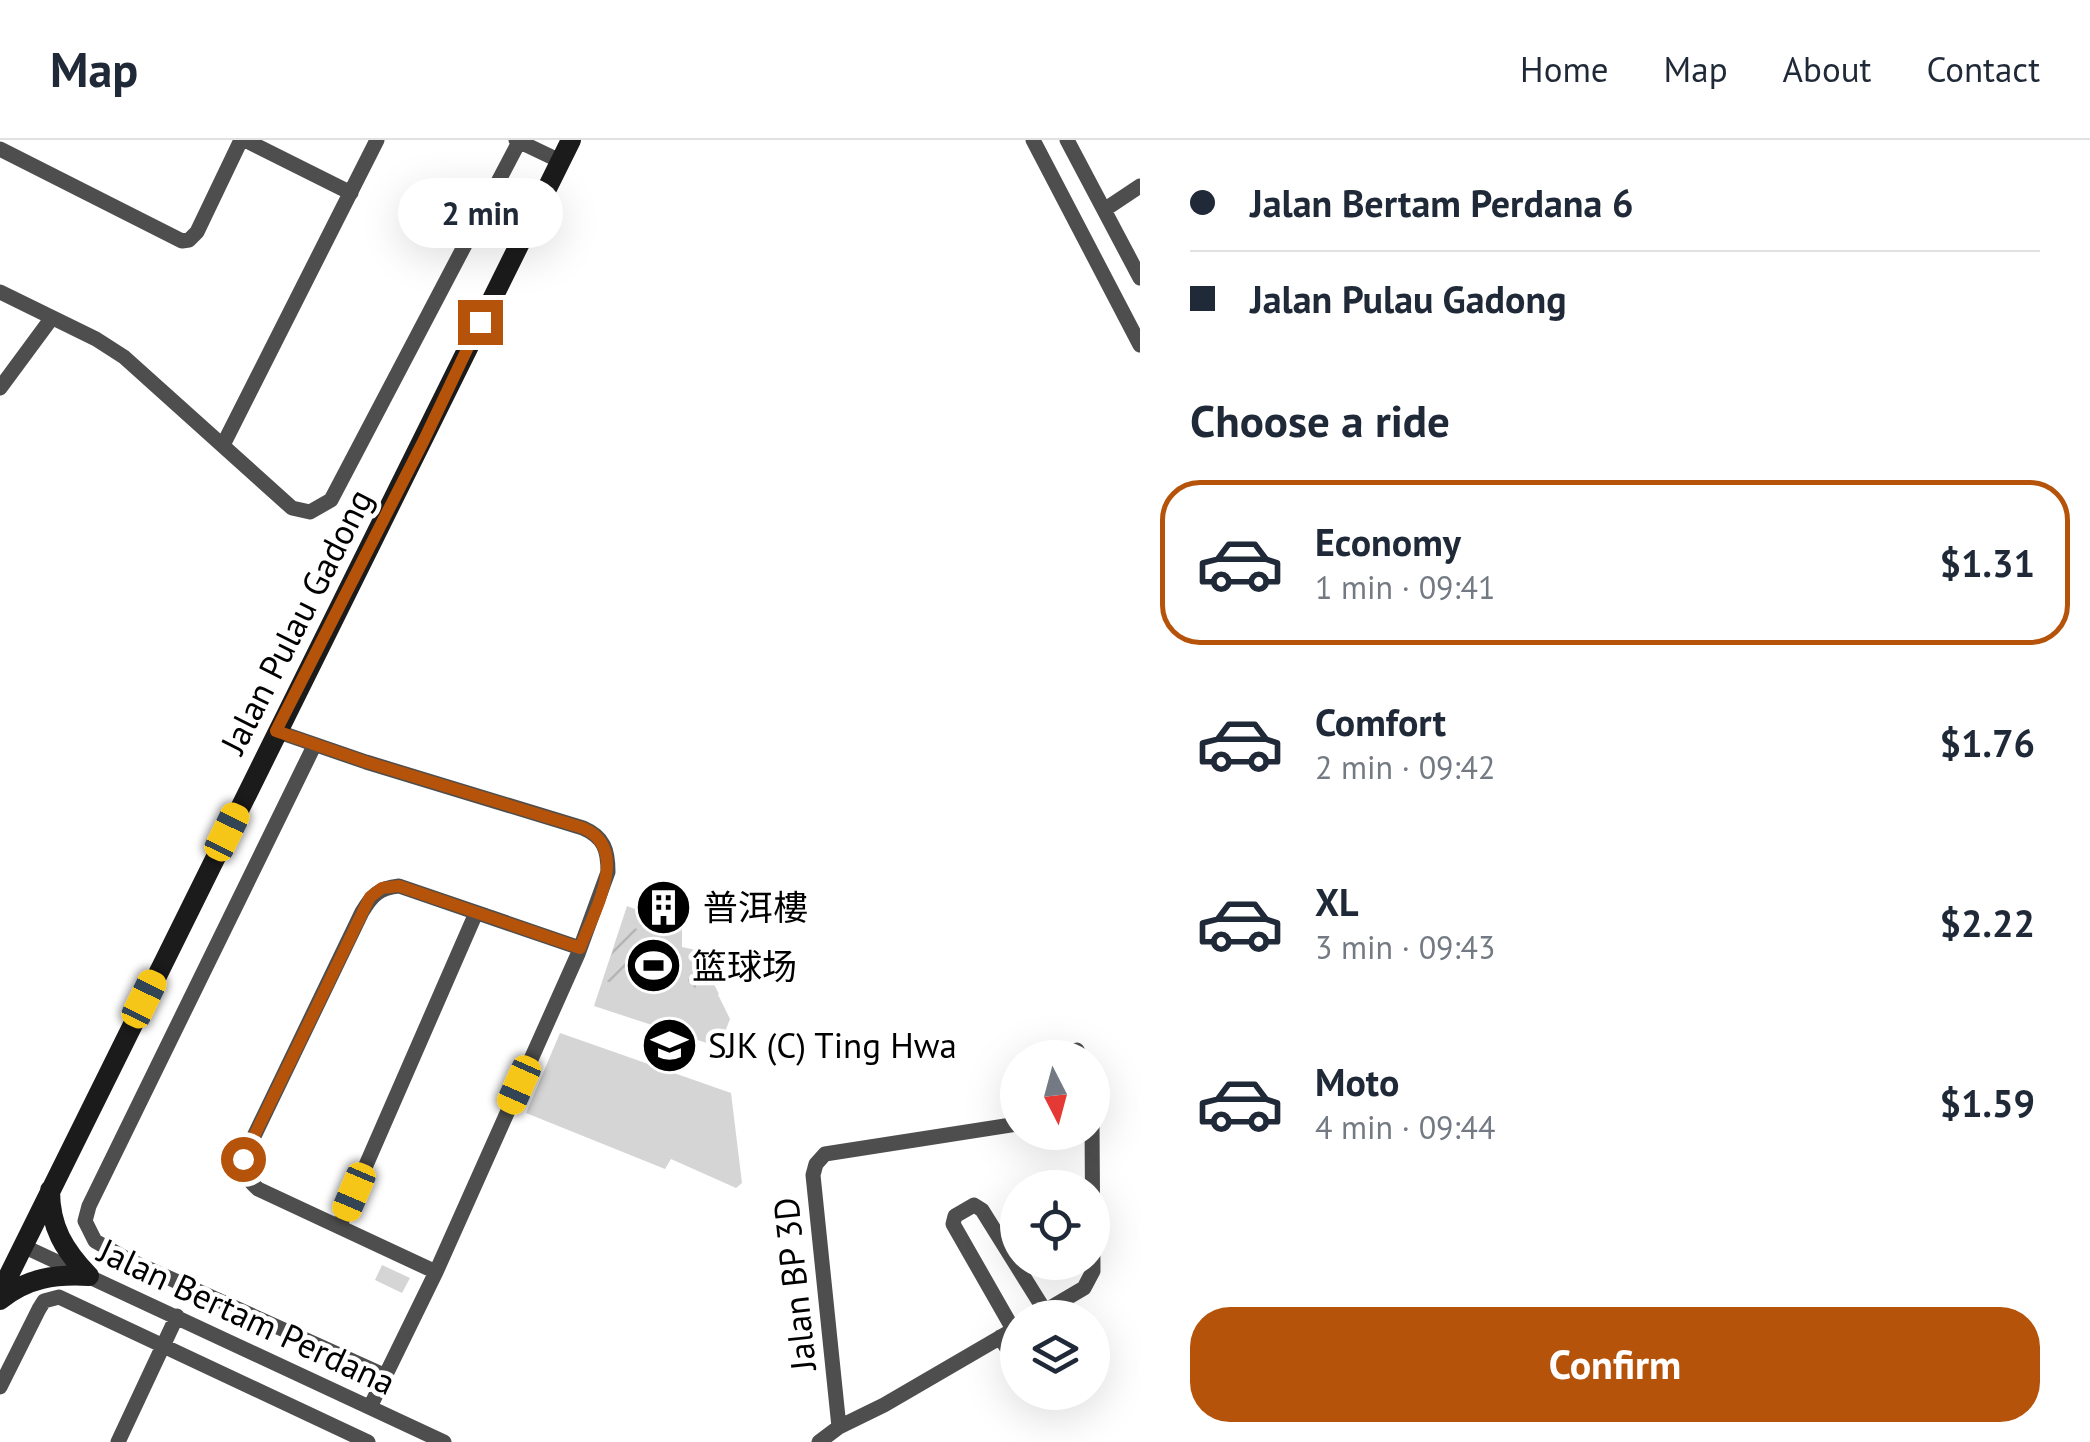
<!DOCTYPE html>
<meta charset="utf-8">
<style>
:root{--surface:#fff;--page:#f6f6f7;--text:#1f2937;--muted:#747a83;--line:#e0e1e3;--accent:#b45309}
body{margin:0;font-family:"PT Sans","Noto Sans SC",sans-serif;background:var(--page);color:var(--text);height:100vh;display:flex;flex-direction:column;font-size:38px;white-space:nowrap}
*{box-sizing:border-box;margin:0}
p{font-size:32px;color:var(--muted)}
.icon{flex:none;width:55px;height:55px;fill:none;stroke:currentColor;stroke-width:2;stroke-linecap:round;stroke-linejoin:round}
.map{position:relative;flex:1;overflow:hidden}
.panel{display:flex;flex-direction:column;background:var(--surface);width:950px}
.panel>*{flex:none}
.banner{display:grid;align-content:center;height:220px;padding:0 50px;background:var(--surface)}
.needle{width:65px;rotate:174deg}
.buttons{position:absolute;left:1000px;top:900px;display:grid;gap:20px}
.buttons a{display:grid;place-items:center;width:110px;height:110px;border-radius:50%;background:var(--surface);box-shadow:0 10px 40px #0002;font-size:50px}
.end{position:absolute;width:45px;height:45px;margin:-22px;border:12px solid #b45309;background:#fff;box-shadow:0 0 0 5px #fff}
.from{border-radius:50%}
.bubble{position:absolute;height:70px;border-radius:35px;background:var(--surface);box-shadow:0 10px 40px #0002;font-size:32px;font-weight:700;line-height:70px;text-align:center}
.car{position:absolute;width:30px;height:60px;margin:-30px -15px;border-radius:12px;box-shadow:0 0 8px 2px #0007;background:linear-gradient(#f5c518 24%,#345 0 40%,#f5c518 0 76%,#345 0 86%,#f5c518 0)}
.banner b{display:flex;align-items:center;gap:35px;height:95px;font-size:38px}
.banner b+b{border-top:2px solid var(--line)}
.banner i{width:25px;height:25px;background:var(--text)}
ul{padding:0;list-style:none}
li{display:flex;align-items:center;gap:30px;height:165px;margin:0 20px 15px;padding:0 30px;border:5px solid transparent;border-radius:40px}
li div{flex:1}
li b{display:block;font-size:38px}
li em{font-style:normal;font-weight:700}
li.active{border-color:var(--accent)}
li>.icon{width:90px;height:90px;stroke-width:1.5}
h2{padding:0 50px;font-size:45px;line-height:120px}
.button{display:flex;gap:20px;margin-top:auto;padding:20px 50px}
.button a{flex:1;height:115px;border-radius:40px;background:var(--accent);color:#fff;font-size:40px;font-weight:700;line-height:115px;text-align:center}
header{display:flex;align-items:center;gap:60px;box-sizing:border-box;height:140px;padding:0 50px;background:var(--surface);border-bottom:2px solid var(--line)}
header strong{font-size:48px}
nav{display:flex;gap:55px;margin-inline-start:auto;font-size:35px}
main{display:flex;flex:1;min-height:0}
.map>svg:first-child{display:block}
.grass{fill:#d5d5d5}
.forest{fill:url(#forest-crowns)}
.garden{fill:url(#garden-furrows)}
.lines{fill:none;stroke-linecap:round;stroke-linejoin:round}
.street{stroke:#4e4e4e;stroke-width:15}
.secondary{stroke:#1b1b1b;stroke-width:20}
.route{stroke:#b45309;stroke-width:12}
.labels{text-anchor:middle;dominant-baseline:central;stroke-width:9;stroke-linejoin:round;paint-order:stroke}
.street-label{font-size:35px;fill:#000;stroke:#fff}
.poi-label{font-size:35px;fill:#000;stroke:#fff;text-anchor:start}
</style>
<header>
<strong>Map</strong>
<nav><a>Home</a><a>Map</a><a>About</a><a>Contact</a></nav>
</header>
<main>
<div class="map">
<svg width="1140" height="1302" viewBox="0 0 1140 1302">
<defs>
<pattern id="forest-crowns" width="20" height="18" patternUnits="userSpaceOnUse" patternTransform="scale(2.5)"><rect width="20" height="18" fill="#d5d5d5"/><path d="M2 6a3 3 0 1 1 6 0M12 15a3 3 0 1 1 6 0" fill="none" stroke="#b5b5b5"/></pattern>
<pattern id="garden-furrows" width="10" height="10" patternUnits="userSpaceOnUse" patternTransform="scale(2.5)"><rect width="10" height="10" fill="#d5d5d5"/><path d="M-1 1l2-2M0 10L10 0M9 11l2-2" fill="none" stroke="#b5b5b5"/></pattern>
</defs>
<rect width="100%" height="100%" fill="#fff"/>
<path class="grass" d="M627,766L682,787V807L696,810L730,879L719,907L594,866Z
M560,893L731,953L742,1043L736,1048L671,1019L665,1029L526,973Z
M382,1125L410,1138L402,1153L375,1140Z"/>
<path class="forest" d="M701,819L719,854L708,858L696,855L688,844L689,832Z"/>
<path class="garden" d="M634,788L644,791L624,848L606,841L605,836C611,819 615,792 634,788Z"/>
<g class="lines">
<path class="street" d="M245,0L351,53
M516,0L560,21
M1033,0L1140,205
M1067,0L1140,138
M0,9L182,101L189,100L197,92L241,0
M1104,70L1140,46
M0,152L96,199L124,217L292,368L310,372L331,360L520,0
M0,248L51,179
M223,305L377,0
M276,591L366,622L583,688C604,697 608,710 608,732L578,814L436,1132L371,1265
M314,606L89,1066L85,1081L95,1101L127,1119L386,1236
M1077,910L1080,918
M339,1087L476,773
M23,1106L444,1302
M436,1132L258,1049C247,1039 243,1033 243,1019L362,772C372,755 379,748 399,746L580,808
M1033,1178L1084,1148L1093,1131L1092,983
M1013,1189L953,1084L955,1076L974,1065L982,1070L1045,1171
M1000,1197L1018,1226
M0,1247L39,1169L44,1161L59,1157L368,1302
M839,1287L813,1035L816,1024L825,1014L1018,984
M118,1302L177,1176
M819,1302L839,1287L884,1265L1018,1187"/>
<path class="secondary" d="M50,1050C50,1087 64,1110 89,1136
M0,1153L571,0
M0,1160C27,1138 55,1134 89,1136"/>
</g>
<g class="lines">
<path class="route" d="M243,1019L370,757L382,748L399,746L580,808C593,773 632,709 583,688L366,622L276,591L424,300L480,182"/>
</g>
<defs>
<symbol id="building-disc" viewBox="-11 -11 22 22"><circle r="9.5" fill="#000" stroke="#fff"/><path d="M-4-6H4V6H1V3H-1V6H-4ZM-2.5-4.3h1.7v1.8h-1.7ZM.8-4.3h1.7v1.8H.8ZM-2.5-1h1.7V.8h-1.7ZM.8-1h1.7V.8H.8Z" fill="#fff"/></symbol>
<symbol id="stadium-disc" viewBox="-11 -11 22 22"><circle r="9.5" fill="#000" stroke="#fff"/><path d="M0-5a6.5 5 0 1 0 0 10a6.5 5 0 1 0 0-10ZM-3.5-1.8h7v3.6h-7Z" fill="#fff"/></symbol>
<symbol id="school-disc" viewBox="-11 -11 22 22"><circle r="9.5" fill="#000" stroke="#fff"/><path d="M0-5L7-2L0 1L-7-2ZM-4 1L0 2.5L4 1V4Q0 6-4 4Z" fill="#fff"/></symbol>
</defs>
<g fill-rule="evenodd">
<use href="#building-disc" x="632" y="736" width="63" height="63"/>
<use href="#stadium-disc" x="622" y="794" width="63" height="63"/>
<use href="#school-disc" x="638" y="874" width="63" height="63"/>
</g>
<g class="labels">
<g class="street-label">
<text transform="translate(296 481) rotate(-63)">Jalan Pulau Gadong</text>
<text transform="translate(794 1144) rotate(-96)">Jalan BP 3D</text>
<text transform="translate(247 1176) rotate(25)">Jalan Bertam Perdana</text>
</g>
<g class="poi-label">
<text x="703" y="767">普洱樓</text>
<text x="692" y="826">篮球场</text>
<text x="708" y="905">SJK (C) Ting Hwa</text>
</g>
</g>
</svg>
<div class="buttons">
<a><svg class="needle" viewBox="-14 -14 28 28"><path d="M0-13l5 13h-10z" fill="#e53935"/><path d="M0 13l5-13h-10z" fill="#747a83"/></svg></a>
<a><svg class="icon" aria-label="locate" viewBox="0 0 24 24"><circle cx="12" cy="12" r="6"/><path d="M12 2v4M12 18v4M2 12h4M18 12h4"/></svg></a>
<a><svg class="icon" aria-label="layers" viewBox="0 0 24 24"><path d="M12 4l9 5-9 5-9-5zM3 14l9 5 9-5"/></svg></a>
</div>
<i class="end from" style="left:243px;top:1019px"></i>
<i class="end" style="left:480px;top:182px"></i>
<div class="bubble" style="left:398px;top:38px;width:165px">2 min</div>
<i class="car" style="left:227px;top:692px;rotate:26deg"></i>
<i class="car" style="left:144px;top:859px;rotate:26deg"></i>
<i class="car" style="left:519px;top:945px;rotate:204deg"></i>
<i class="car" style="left:354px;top:1052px;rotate:203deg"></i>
</div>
<section class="panel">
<div class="banner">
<b><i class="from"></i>Jalan Bertam Perdana 6</b>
<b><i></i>Jalan Pulau Gadong</b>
</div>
<h2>Choose a ride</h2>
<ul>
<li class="active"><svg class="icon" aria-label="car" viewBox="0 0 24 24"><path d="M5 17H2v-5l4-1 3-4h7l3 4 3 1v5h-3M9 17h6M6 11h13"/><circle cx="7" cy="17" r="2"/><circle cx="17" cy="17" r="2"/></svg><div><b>Economy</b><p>1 min · 09:41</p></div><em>$1.31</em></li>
<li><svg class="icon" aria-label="car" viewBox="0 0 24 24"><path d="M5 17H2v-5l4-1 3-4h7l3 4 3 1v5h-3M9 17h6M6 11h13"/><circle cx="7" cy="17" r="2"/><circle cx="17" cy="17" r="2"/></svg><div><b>Comfort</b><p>2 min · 09:42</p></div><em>$1.76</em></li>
<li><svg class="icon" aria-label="car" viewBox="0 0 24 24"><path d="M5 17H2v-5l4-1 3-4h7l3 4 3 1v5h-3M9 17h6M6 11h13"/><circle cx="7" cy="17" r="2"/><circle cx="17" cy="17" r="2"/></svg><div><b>XL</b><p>3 min · 09:43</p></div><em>$2.22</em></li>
<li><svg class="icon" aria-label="car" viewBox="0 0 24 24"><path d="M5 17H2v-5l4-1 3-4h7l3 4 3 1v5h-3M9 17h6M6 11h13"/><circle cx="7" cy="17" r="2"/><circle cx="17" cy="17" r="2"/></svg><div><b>Moto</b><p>4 min · 09:44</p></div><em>$1.59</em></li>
</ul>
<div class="button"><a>Confirm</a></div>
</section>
</main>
